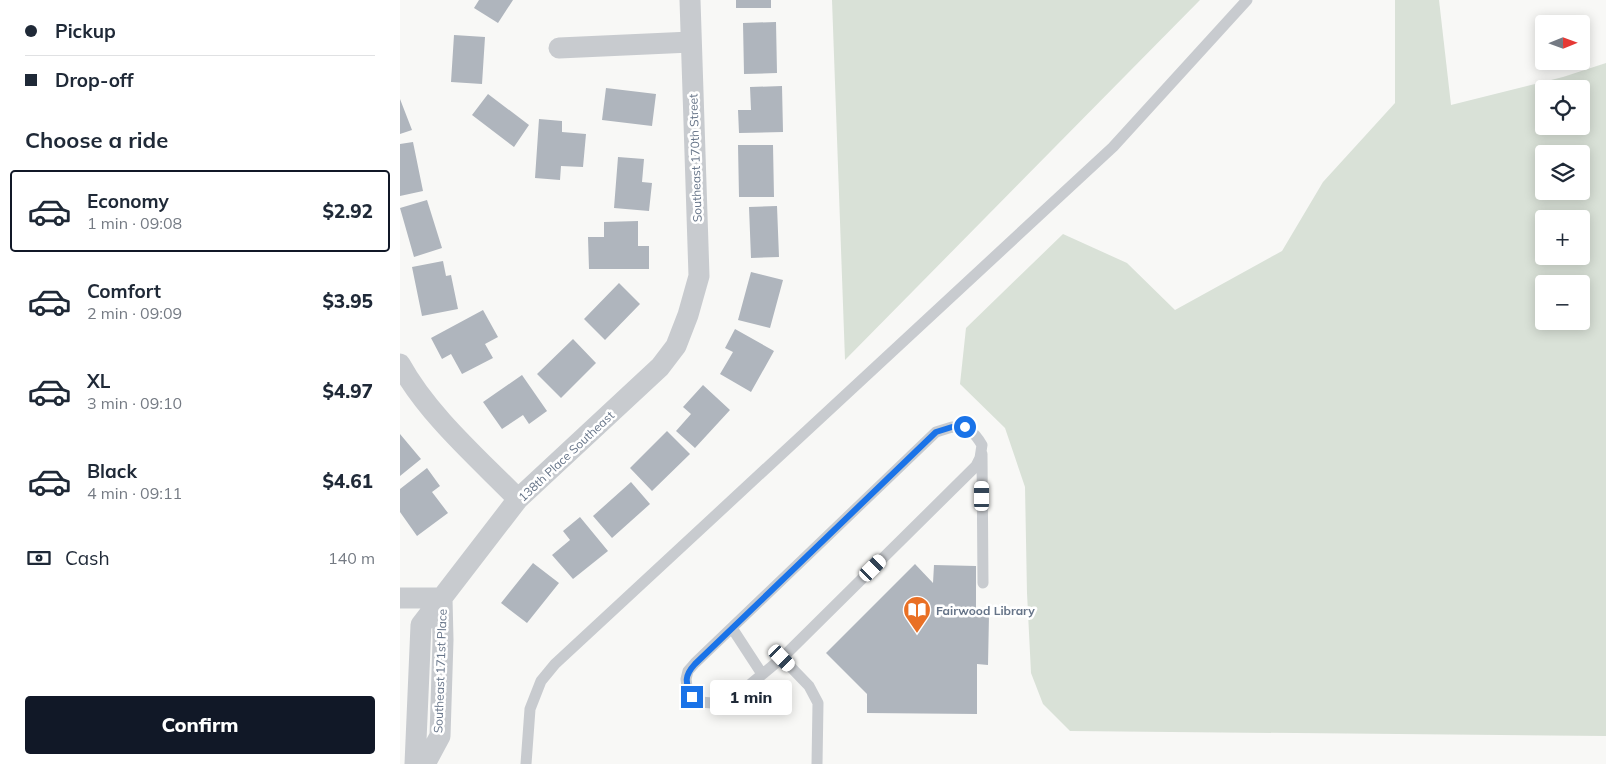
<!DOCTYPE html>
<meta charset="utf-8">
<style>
:root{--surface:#fff;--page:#f2f2f3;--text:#1f2937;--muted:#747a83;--line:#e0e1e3;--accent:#111827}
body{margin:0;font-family:Mulish,sans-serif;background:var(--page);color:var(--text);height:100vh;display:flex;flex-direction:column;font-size:19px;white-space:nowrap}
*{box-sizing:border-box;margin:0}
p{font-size:16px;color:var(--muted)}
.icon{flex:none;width:28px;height:28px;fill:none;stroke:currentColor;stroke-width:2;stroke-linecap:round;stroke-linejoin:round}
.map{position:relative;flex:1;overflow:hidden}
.details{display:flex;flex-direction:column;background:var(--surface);width:400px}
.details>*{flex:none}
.guide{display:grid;align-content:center;height:110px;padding:0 25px;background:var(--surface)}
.needle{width:32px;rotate:89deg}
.controls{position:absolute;left:1135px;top:15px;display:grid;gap:10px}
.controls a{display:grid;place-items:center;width:55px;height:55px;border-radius:5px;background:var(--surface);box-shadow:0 2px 12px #0003;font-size:25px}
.end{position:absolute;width:22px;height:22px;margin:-11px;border:6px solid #1a73e8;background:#fff;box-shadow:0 0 0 2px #fff}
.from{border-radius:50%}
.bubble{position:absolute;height:35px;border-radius:5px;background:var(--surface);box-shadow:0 2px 12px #0003;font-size:16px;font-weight:800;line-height:35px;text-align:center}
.car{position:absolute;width:15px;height:30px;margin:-15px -8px;border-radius:6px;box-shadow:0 0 4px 1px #0007;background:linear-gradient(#fff 24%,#345 0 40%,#fff 0 76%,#345 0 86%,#fff 0)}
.guide b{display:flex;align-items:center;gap:18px;height:48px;font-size:19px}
.guide b+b{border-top:1px solid var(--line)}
.guide i{width:12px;height:12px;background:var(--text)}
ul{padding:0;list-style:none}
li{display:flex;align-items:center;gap:15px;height:82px;margin:0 10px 8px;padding:0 15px;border:2px solid transparent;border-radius:5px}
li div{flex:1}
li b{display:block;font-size:19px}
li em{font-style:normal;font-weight:800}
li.current{border-color:var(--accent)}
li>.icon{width:45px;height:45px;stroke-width:1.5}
h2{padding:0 25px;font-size:22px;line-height:60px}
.pay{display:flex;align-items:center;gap:12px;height:55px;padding:0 25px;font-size:19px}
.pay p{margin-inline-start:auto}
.action{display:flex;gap:10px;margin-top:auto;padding:10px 25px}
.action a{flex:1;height:58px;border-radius:5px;background:var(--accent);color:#fff;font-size:20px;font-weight:800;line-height:58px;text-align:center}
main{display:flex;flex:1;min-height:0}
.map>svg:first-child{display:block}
.green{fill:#d9e1d7;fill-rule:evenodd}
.building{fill:#afb5bd}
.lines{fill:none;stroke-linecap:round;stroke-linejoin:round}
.lane{stroke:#c8cbcf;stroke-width:11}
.street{stroke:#c8cbcf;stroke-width:21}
.route{stroke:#1a73e8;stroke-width:6}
.labels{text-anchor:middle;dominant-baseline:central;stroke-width:5;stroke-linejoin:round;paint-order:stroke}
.street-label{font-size:12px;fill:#667488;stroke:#fff}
.poi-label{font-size:12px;font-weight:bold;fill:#667488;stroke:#fff;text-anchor:start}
</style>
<main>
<section class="details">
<div class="guide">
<b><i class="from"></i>Pickup</b>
<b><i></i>Drop-off</b>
</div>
<h2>Choose a ride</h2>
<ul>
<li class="current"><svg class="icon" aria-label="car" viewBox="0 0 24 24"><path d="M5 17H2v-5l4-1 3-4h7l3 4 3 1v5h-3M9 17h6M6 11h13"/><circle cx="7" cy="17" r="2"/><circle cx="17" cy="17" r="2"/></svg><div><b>Economy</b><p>1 min · 09:08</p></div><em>$2.92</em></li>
<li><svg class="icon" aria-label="car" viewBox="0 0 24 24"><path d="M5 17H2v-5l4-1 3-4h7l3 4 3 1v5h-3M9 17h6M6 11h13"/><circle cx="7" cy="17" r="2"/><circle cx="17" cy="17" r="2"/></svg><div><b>Comfort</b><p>2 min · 09:09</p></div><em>$3.95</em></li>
<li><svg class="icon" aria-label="car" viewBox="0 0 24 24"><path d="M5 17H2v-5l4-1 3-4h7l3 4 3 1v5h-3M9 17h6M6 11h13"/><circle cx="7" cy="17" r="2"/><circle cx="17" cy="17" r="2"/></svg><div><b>XL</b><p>3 min · 09:10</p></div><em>$4.97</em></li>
<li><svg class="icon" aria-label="car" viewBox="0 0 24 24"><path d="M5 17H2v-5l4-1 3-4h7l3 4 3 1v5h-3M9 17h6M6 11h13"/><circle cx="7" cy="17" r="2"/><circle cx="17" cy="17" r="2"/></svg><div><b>Black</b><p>4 min · 09:11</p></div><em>$4.61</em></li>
</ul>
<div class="pay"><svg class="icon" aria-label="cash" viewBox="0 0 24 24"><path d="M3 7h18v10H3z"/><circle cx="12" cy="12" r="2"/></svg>Cash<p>140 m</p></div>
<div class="action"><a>Confirm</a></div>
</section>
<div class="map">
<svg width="1206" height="764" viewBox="0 0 1206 764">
<rect width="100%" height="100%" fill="#f8f8f6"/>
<path class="green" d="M432,0H800L445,360Z
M995,0H1039L1051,105L1163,77L1206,63V736L670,731L643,704L631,673L627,593L625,487L605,428L560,384L566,328L663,234L727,263L775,310L882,251L923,182L995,103ZM1144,89H1181V126H1144ZM1144,154H1181V191H1144ZM1144,219H1181V256H1144ZM1144,284H1181V321H1144Z"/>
<path class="building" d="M79,0H113L98,23L74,8Z
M336,0H371V8H336Z
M376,22L377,73L344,74L343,23Z
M54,35L85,37L82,84L51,82Z
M382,86L383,132L339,133L338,110H351L350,87Z
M206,88L256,94L252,126L202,120Z
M88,94L129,125L114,147L72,115Z
M0,99L12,130L0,134Z
M139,119L162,121V132L186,134L183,167L161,166L160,180L135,178Z
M13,142L23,191L0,196V144Z
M338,145H373L374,197H339Z
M218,157L244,159L242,182L252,183L249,211L214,208Z
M27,200L42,248L14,257L0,208Z
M377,206L379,257L351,258L349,207Z
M238,221V246H249V269H189L188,237H204V222Z
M43,261L46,276L51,275L58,309L22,316L12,267Z
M351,272L383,280L370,328L338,320Z
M219,283L240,304L205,340L184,319Z
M83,310L98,337L85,344L93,358L62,374L51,354L42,359L31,338Z
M335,329L374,351L351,392L320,374L333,352L325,348Z
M173,339L196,363L161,398L137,374Z
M122,375L147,411L129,424L123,415L102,429L83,402Z
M303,385L330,410L295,448L276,431L291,414L283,407Z
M267,431L290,454L252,491L230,468Z
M0,434L21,459L0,476Z
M27,468L40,486L32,492L48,513L17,536L0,512V489Z
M231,482L250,504L212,538L193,516Z
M180,517L208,551L173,579L152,555L170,540L163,531Z
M133,563L159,583L127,623L101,603Z
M515,564L533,583L534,565L576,566V615H589L588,665L577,664V714L467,713V694L426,653Z"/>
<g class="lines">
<path class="lane" d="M552,427C569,428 573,430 582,445L580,458L576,466L382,658L335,697L325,701L312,703L300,702L292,697L287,687L286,679L288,671L295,663L536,432Z
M582,454L583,583
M332,628L362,674
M382,658L409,686L418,703L417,764
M126,764L130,709L141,681L155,664L713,147L847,0"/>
<path class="street" d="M159,48L291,42
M0,364C28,415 78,458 118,499
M0,598H42
M15,764L21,625L118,499L260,367L276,346L288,315L299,276L290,0
M25,764L40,736L43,640L42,598"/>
</g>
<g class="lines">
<path class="route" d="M292,697C285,682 284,676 295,664L536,432L552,427H565"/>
</g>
<defs>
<symbol id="library-pin" viewBox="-11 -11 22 30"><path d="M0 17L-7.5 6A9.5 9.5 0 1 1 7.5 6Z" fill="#e97025" stroke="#fff"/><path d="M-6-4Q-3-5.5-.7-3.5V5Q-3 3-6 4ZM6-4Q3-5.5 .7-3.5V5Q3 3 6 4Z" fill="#fff"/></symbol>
</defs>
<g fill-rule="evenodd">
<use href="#library-pin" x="501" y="594" width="32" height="43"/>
</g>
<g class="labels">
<g class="street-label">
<text transform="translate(295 158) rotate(-92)">Southeast 170th Street</text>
<text transform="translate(166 456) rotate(-43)">138th Place Southeast</text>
<text transform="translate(40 671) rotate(-88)">Southeast 171st Place</text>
</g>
<g class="poi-label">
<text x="536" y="610">Fairwood Library</text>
</g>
</g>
</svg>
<div class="controls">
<a><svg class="needle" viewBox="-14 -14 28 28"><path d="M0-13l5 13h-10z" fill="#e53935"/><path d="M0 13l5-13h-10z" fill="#747a83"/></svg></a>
<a><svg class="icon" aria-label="locate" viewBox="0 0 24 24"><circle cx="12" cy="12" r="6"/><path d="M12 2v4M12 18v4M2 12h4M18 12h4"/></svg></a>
<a><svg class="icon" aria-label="layers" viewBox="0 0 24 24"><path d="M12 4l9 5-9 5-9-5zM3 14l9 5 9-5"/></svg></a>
<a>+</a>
<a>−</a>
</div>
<i class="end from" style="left:565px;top:427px"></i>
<i class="end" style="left:292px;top:697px"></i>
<div class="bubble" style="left:310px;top:680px;width:82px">1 min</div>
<i class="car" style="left:582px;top:496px;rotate:0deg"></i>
<i class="car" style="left:473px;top:568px;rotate:45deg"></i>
<i class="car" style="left:382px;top:658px;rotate:136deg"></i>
</div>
</main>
